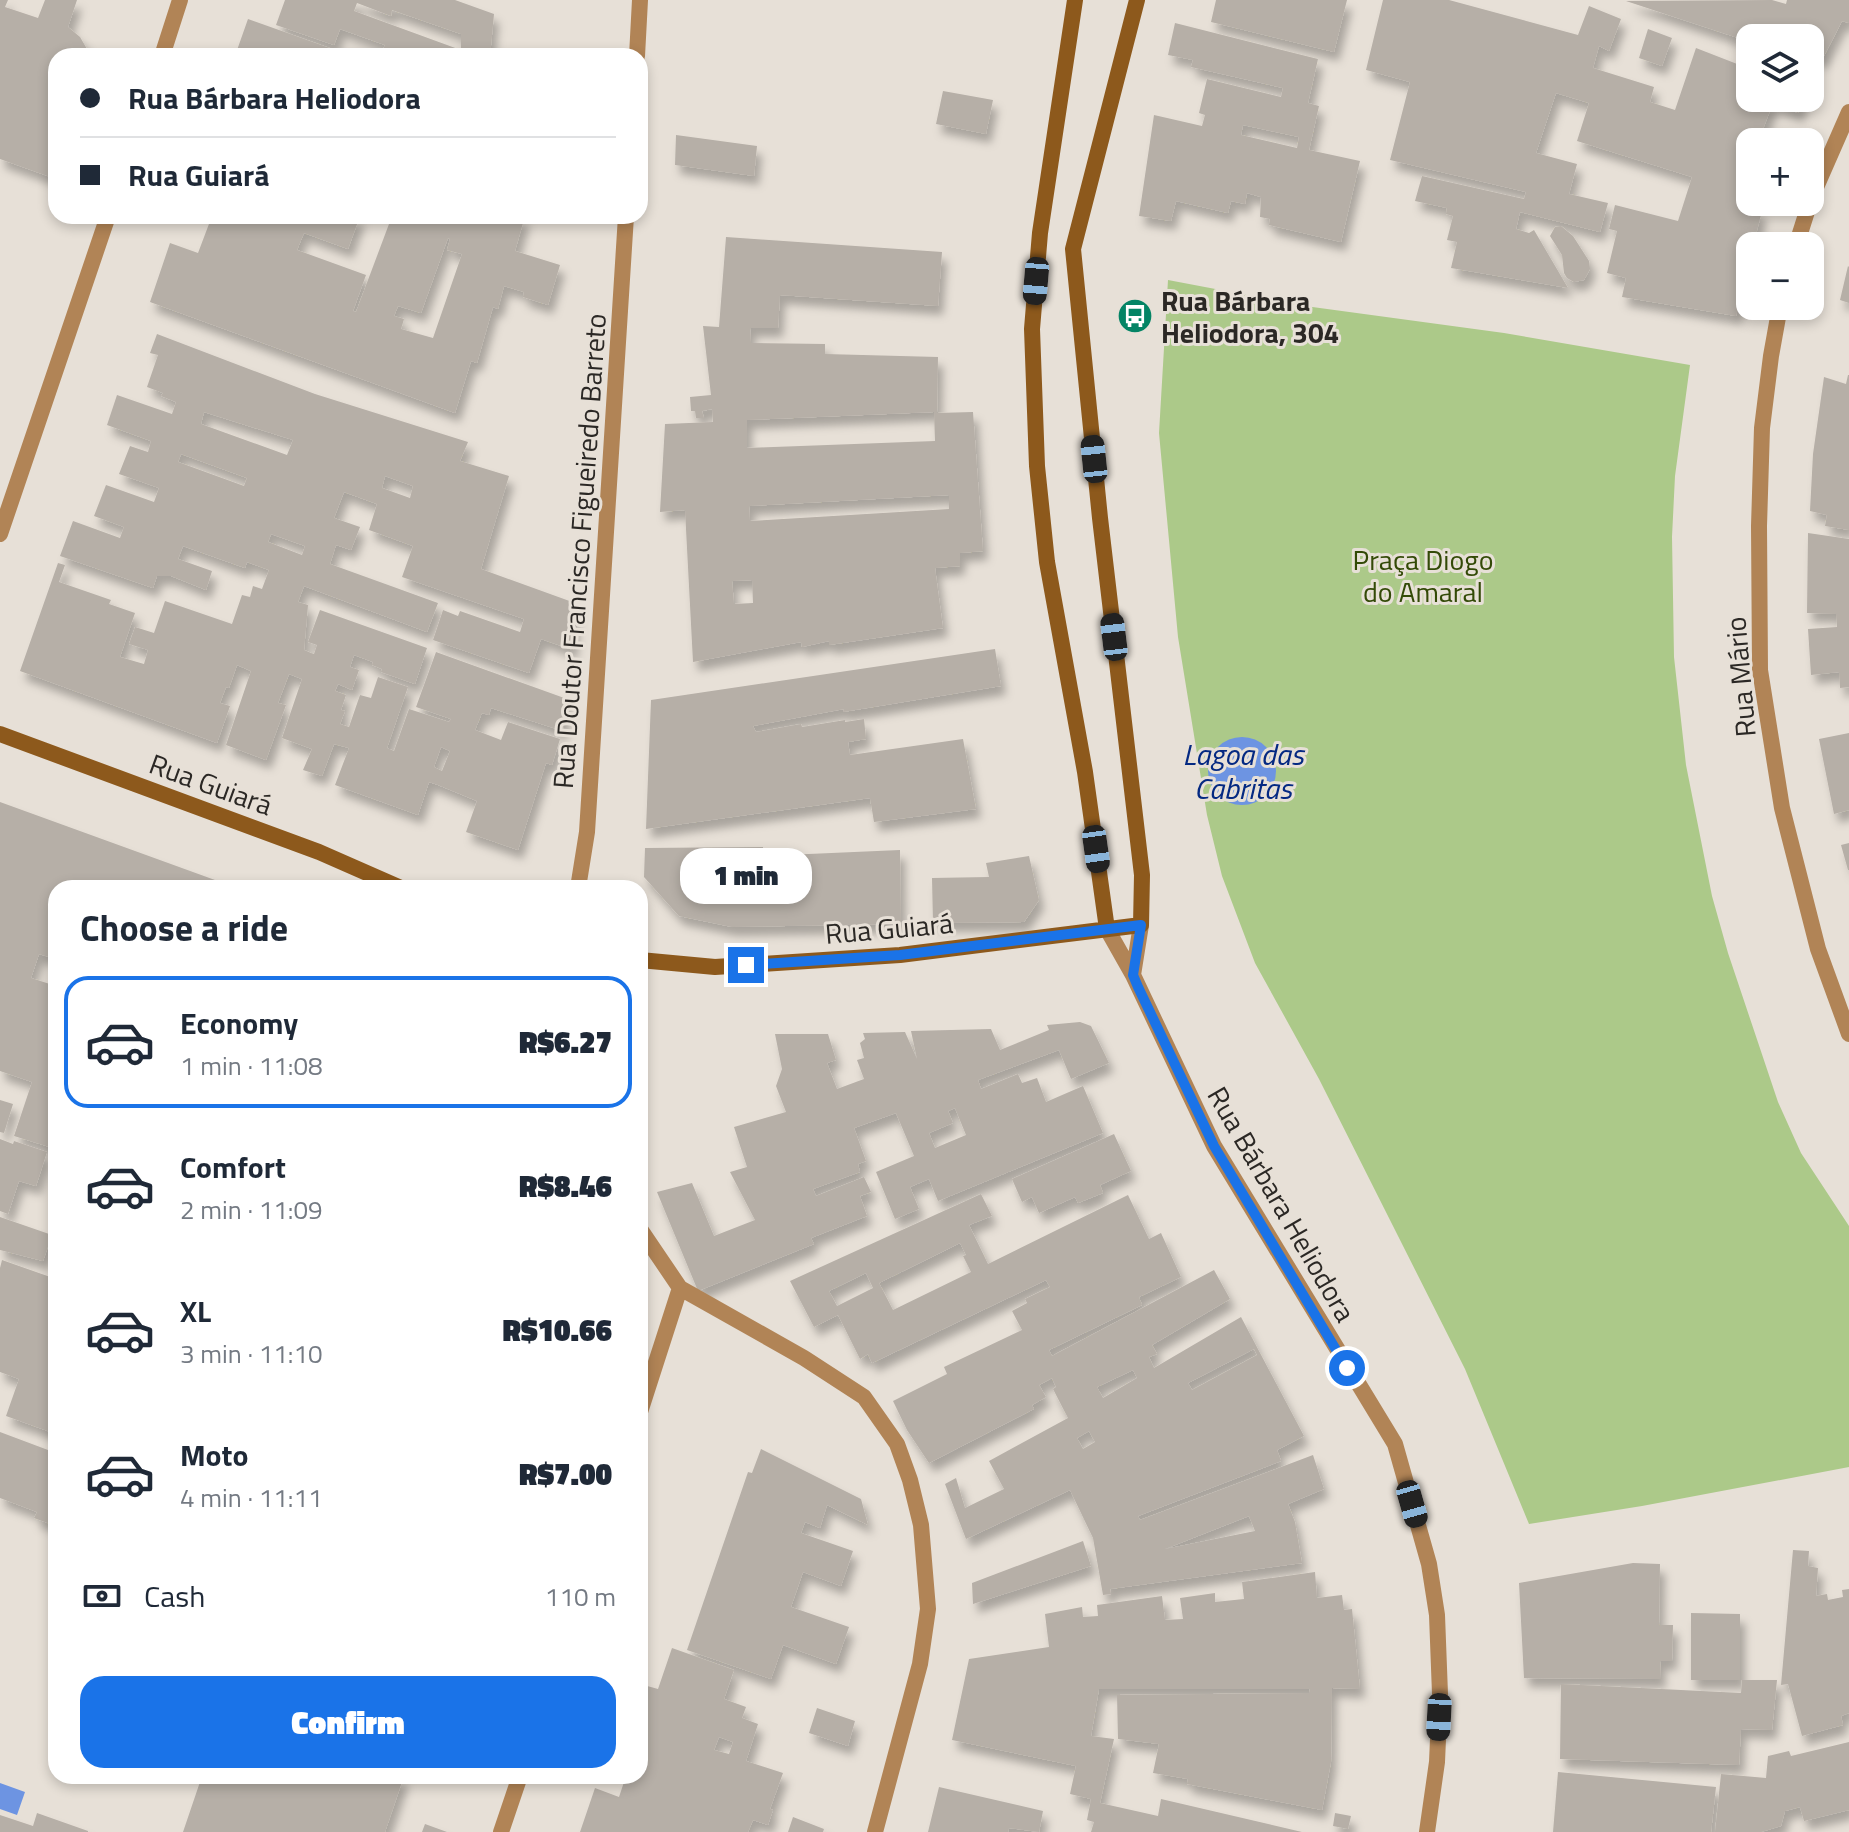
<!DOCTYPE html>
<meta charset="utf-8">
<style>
:root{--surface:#fff;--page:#f6f6f7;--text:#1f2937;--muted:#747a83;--line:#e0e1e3;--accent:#1a73e8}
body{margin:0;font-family:"Titillium Web",sans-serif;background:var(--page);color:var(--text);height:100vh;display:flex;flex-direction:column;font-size:30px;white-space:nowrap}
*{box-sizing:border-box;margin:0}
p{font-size:26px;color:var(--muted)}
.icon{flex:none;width:44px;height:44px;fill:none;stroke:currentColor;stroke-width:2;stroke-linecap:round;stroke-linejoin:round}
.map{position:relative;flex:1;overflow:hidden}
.drawer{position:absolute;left:48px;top:880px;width:600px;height:904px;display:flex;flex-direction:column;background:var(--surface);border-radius:24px;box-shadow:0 4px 12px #0003}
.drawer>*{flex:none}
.banner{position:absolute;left:48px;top:48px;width:600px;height:176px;border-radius:24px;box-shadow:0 4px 12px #0003;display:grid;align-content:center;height:176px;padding:0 32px;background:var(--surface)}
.buttons{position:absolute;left:1736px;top:24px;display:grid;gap:16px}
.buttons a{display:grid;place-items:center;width:88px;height:88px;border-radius:16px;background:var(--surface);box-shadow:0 4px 12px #0003;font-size:40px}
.end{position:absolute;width:36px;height:36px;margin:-18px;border:10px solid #1a73e8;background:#fff;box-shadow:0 0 0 4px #fff}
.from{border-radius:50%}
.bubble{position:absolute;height:56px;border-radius:24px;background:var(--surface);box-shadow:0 4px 12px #0003;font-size:26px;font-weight:800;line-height:56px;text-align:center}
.car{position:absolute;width:24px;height:48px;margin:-24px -12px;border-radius:10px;box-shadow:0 0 6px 2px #0007;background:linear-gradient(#222 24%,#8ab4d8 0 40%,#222 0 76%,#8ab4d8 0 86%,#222 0)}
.banner b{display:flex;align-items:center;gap:28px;height:76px;font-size:30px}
.banner b+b{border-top:2px solid var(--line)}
.banner i{width:20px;height:20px;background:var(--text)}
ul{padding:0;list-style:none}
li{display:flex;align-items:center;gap:24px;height:132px;margin:0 16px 12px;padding:0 16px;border:4px solid transparent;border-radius:24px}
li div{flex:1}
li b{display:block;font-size:30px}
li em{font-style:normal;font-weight:800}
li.active{border-color:var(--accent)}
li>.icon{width:72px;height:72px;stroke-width:1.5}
h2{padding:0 32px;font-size:36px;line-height:96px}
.pay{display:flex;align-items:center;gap:20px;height:88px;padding:0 32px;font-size:30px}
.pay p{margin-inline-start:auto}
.button{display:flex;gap:16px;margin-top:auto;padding:16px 32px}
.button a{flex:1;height:92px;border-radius:24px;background:var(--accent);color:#fff;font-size:32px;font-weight:800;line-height:92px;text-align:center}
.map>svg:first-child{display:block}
.green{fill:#acc989}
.water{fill:#6d94e2}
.building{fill:#b6afa7;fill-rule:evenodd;filter:url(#shadow)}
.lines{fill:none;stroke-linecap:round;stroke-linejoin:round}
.street{stroke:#b18456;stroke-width:16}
.secondary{stroke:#8d591c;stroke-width:16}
.route{stroke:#1a73e8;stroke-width:10}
.labels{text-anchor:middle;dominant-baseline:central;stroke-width:6;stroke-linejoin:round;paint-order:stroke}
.poi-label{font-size:28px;font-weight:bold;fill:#2b2825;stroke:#e7e0d7;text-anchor:start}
.street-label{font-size:28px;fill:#2b2825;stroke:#e7e0d7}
.park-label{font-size:28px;fill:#334a07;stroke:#e7e0d7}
.water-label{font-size:30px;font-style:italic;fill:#042982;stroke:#e7e0d7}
</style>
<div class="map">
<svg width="1849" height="1832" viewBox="0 0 1849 1832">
<defs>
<filter id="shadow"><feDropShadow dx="5" dy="9" stdDeviation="4" flood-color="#0004"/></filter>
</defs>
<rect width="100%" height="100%" fill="#e7e0d7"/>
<path class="green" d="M1168,280L1305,306L1504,333L1690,365L1675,476L1672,537L1674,657L1686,765L1712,896L1728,953L1778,1102L1801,1153L1849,1226V1467L1642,1506L1529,1524L1465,1369L1319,1079L1255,963L1222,876L1207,815L1178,637L1159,433Z"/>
<path class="water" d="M1208 771a34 34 0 1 1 68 0a34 34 0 1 1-68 0Z
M0,1783L25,1792L17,1815L0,1809Z"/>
<path class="building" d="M0,0H8L5,7L38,18L45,0H77L68,27L80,37L91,56H56V179L0,159Z
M285,0H455L494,14L490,56H476L461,50V34L392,10L391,16L357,3L354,11L458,49L456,56H404L383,49L385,45L340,29L334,45L276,25Z
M1216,0H1347L1334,52L1211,22Z
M1383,0H1449L1578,35L1589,6L1621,19L1609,51L1599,46L1593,68L1654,87L1650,102L1675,110L1696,48L1750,69V98H1804L1798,113L1773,103L1758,142H1750V172L1740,204L1762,211L1753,246H1750V258L1736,316L1622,297L1626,278L1607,273L1617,231L1609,229L1615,205L1678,221L1692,177L1577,141L1589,103L1556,93L1536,153L1577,164L1569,194L1608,203L1600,232L1520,212L1516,229L1529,233L1534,230L1568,288L1451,268L1457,242L1447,240L1453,216L1446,214L1447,208L1415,201L1422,176L1524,199L1526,192L1390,160L1410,82L1366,70Z
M1772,0L1786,4L1787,0H1849V23L1842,21L1822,60L1810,56V38H1750V42L1626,1Z
M248,19L352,56H243L236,53Z
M1175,23L1318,59L1308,103L1319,106L1309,150L1360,161L1341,242L1269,225L1270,219L1260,217L1261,197L1247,193L1245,204L1231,201L1228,213L1176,201L1171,221L1139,216L1154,115L1202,126L1205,115L1199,113L1207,79L1281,97L1283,88L1191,67L1193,60L1168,55ZM1243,125L1299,137L1297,148L1241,135Z
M1648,29L1672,38L1662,66L1639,58Z
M943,91L993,100L986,134L936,124Z
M676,135L757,146L754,176L675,165Z
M212,216H360L348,249L304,233L297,250L366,275L353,311L356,312L392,216H525L515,251L560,265L548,305L523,297L524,292L504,286L498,309L493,307L477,363L471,361L455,413L150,302L170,243L198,253ZM448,238L450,239L447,250L462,254L433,338L401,329L404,319L394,316L398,306L421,313Z
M1561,226L1573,236L1589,261L1590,269L1584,280L1574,282L1567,278L1564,273L1562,255L1550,236L1555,227Z
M726,237L942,252L938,306L780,295L778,328H750L751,343L825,344V354L938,357L937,413L973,412L983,551L960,553V566L935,568L943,628L829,645V641L802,647L801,642L693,662L685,510L660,512L665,424L713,422L712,409L702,411L704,418H696L695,411H691L690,397L711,395L703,326L719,327ZM934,412L935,441L747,448V420ZM949,495V509L750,521L749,506ZM752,580L753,603L734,604L732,581Z
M1848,266L1849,267V303L1840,300Z
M157,334L315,394L468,442L460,461L509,476L481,569L575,603L573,650L541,639L529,673L433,640L443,610L458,616L460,611L520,632L524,619L402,577L413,546L369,530L377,504L344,492L334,518L360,527L351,550L336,545L330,564L438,603L427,632L304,586L298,602L308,605L304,650L311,653L314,654L317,645L308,642L320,610L427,648L415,684L381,672L382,669L372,665L373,662L354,655L350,667L359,670L352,690L338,684L335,691L346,695L341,710L345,711L340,724L349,727L360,695L371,698L378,677L408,687L387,748L394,751L409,709L449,722L451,719L416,707L436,652L567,699L563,731L491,708L489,715L482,713L475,730L501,740L508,722L560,739L552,765L546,763L518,850L466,832L477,801L438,785L429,782L418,815L335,785L349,748L334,744L322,776L303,770L312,749L282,738L302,679L289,674L278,703L286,705L266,760L226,745L251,671L237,665L229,688L226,687L220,703L230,706L217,743L20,671L58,563L65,565L59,582L111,600L109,604L135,613L120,657L144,664L148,650L129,644L135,627L154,633L165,601L232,624L242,595L250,597L253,586L262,589L269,570L247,562L245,568L183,546L178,559L212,571L206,590L171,576H157L153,588L60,556L73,521L120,538L124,527L94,516L106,485L154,502L159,488L119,474L130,446L148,452L151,441L107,425L117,395L172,414L176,402L161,396L163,393L147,387L158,355L150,353ZM204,412L293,440L287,455L201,424ZM181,454L247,478L244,486L178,462ZM385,476L413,486L410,498L382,488ZM271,534L305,546L302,555L268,542ZM441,747L450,751L442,771L434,767Z
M1848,375H1849V530L1825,526L1827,515L1810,511L1813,454L1824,377L1846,384Z
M1808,533L1849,539V687L1840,688L1839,672L1811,675L1808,629L1837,627L1836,614L1807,613Z
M995,649L1001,686L843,712L844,709L753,726L756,732L801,724L802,727L845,720V722L864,719L866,739L848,742L850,755L963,739L976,809L874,822L870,798L646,829L651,700Z
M1849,733V810L1834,814L1819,739Z
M0,802L237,888H90L74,883L72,888H56V959L39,954L31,978L56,986V1149L14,1136L32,1082L0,1071Z
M1849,843V870H1848L1841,845Z
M763,847V856L900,850L901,924L732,927L679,916L644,877L645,848Z
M1029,856L1039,900L1024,922L933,923L932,878L989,877L986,863Z
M1080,1022L1091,1026L1109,1063L1071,1079L1059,1050L978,1080L981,1089L1018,1074L1022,1083L1037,1078L1046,1102L1083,1086L1103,1133L938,1201L929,1179L910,1187L919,1209L895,1219L876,1172L914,1156L896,1113L854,1128L866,1161L858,1164L860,1172L813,1189L816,1196L864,1177L871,1192L860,1196L867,1216L811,1238L814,1244L698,1291L657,1192L692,1183L714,1236L755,1220L730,1172L747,1167L734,1127L786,1112L776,1086L782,1069L775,1034H828L836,1060L827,1063L837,1089L864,1079L857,1060L864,1058L860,1043L865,1039L863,1033L905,1032L917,1059L911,1031L991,1029L1000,1050L1049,1030L1047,1025ZM955,1108L966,1135L935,1148L929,1133L953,1123L948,1111Z
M0,1100L13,1104L4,1133L0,1132Z
M1114,1134L1131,1171L1100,1185L1103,1193L1078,1203L1075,1197L1039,1213L1032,1197L1022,1202L1012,1179Z
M0,1139L13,1144L14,1141L47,1152L36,1186L19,1181L8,1214L0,1211Z
M981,1194L992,1216L969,1225L988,1264L1128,1195L1149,1239L1161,1233L1181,1277L1139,1297L1142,1305L1049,1350L1052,1356L1214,1270L1230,1299L1152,1345L1157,1354L1149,1357L1154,1368L1241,1317L1304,1436L1277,1450L1281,1461L1138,1516L1140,1520L1313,1455L1324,1489L1288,1504L1295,1522L1302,1563L1110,1589L1111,1594L1103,1595L1093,1538L1070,1490L966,1539L945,1484L956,1478L965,1508L1004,1489L989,1461L1068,1418L1053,1389L1056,1387L1052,1378L1039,1385L1046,1397L1032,1405L1034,1409L929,1463L907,1430L893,1401L947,1374L944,1367L1022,1330L1012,1311L1027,1303L1025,1299L1050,1287L1046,1280L872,1363L868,1354L860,1359L838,1315L814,1327L790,1281ZM960,1243L966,1255L963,1256L971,1272L893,1310L879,1283ZM866,1273L873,1288L837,1306L829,1291ZM1254,1349L1257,1355L1192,1390L1188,1383ZM1133,1370L1137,1378L1103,1398L1097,1387ZM1089,1431L1095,1442L1083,1449L1077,1438ZM1249,1516L1255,1531L1165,1549Z
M0,1217L52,1235L43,1261L0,1250Z
M2,1260L56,1279V1434L6,1416L19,1379L0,1372V1268Z
M0,1432L56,1453V1526L34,1518L37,1512L0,1498Z
M761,1449L861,1499L868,1525L827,1505L820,1528L805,1522L801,1533L853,1551L841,1586L803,1572L791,1607L849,1627L836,1664L783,1645L771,1679L687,1650L748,1472L752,1473Z
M1083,1541L1091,1566L973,1604L972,1583Z
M1793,1550L1809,1551L1808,1566L1818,1568L1816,1596L1827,1594L1828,1600L1843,1597L1842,1590L1849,1589V1713L1841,1716L1843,1725L1802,1736L1788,1684L1781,1685Z
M1633,1563L1660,1564L1659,1625H1673L1672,1661H1660L1661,1679L1524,1678L1519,1583Z
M1315,1572L1317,1598L1342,1595L1344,1610L1352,1609L1360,1689L1332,1688L1331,1762L1322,1810L1187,1784L1188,1779L1153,1773L1159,1744L1118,1739L1117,1695L1309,1693L1310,1689H1099L1091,1736L1114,1739L1100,1803L1158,1816L1161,1799L1302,1832H1091L1094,1822L1087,1820L1091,1799L1070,1794L1076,1766L952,1740L969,1659L1049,1647L1045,1614L1082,1607L1083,1617L1098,1616L1097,1605L1162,1596L1165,1620L1183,1619L1180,1598L1215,1593V1602L1244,1599L1242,1582Z
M1691,1613L1740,1614V1680H1691Z
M672,1648L734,1670L724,1699L746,1707L742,1718L758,1724L746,1761L783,1773L770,1809L773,1810L768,1825L753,1820L748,1832H580L595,1788L619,1797L626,1776H640V1684L658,1689ZM719,1737L733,1742L729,1754L714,1750Z
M1742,1680H1777L1772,1730L1741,1729L1739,1765L1560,1759L1561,1684L1741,1693Z
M817,1708L855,1721L848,1746L809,1733Z
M1849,1742V1810L1804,1821L1800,1807L1785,1811L1781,1826L1761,1832H1715L1721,1774L1766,1778L1768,1756L1789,1751L1791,1756Z
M1558,1772L1716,1787L1711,1832H1553Z
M202,1776H404L385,1832H183Z
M939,1787L1043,1811L1039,1832L1009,1828L1008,1832H928Z
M37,1813L88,1831V1832H0V1815L33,1826Z
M1335,1813L1351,1816L1348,1829L1333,1826Z
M793,1817L824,1829L823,1832H788Z
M425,1824L447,1832H422Z"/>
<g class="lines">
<path class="street" d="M162,56L180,0
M637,56L640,0
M1810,201L1849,112
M1796,246L1810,202
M1780,306L1771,356L1762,428L1759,526L1760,670L1782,808L1818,949L1849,1034
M0,534L108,216
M578,888L587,832L626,216
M1107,929L1133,975L1214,1146L1395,1444L1429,1564L1437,1615L1440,1694L1437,1762L1427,1832
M1133,975L1141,925
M640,1229L680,1288L804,1358L864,1397L897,1444L910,1480L921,1525L928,1609L920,1664L875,1832
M640,1412L680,1288
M501,1832L520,1776"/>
<path class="secondary" d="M1075,0L1040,233L1032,329L1037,466L1047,562L1085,772L1107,929
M0,734L319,852L401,888
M640,960L715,967L900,955L1141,925L1142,875L1100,518L1073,249L1137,0"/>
</g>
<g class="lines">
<path class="route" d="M746,965L900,955L1141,925L1133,975L1138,987L1214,1146L1347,1368"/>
</g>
<defs>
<symbol id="bus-disc" viewBox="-11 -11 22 22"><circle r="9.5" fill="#048465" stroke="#e7e0d7"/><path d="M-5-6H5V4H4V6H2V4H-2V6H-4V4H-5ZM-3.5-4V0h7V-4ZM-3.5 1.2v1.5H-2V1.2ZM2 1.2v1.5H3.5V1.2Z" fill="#fff"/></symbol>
</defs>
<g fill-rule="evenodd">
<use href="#bus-disc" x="1115" y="296" width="40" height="40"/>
</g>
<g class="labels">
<g class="poi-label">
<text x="1161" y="300">Rua Bárbara<tspan x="1161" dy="32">Heliodora, 304</tspan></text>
</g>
<g class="street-label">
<text transform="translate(579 551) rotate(-86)">Rua Doutor Francisco Figueiredo Barreto</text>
<text transform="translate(1740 677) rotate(-95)">Rua Mário</text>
<text transform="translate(211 784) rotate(20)">Rua Guiará</text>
<text transform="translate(889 928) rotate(-5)">Rua Guiará</text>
<text transform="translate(1282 1204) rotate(60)">Rua Bárbara Heliodora</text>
</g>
<g class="park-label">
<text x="1423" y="559">Praça Diogo<tspan x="1423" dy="32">do Amaral</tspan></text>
</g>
<g class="water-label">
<text x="1243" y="754">Lagoa das<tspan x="1243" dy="34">Cabritas</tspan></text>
</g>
</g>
</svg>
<div class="buttons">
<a><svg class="icon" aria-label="layers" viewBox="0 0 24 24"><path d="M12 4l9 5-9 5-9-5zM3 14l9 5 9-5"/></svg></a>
<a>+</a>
<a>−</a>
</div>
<i class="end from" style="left:1347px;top:1368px"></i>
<i class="end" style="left:746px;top:965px"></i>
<div class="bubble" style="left:680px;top:848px;width:132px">1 min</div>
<i class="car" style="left:1036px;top:281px;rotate:185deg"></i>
<i class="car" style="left:1094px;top:459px;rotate:354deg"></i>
<i class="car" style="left:1114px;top:637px;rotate:353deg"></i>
<i class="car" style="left:1096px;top:849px;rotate:172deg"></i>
<i class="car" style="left:1412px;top:1504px;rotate:164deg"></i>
<i class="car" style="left:1439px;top:1717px;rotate:183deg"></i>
<div class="banner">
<b><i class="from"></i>Rua Bárbara Heliodora</b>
<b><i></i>Rua Guiará</b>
</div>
<section class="drawer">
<h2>Choose a ride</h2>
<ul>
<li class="active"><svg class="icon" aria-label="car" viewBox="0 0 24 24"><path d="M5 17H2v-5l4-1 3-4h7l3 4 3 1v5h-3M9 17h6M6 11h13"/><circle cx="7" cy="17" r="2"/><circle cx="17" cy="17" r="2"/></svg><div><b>Economy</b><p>1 min · 11:08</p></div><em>R$6.27</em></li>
<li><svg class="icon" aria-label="car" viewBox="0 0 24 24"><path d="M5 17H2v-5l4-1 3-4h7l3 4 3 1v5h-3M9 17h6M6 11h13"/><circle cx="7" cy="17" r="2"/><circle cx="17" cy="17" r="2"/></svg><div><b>Comfort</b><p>2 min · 11:09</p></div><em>R$8.46</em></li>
<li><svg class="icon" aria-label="car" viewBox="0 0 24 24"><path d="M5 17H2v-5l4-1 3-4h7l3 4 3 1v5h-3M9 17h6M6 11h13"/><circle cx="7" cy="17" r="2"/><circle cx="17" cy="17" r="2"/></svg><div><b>XL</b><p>3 min · 11:10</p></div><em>R$10.66</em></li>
<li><svg class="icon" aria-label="car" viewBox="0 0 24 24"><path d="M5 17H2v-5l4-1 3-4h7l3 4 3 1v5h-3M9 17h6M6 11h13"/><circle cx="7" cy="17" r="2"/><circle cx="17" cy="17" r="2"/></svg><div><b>Moto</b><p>4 min · 11:11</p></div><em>R$7.00</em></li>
</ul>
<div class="pay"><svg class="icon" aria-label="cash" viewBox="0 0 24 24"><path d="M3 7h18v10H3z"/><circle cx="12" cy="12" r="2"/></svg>Cash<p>110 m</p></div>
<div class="button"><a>Confirm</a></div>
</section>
</div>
